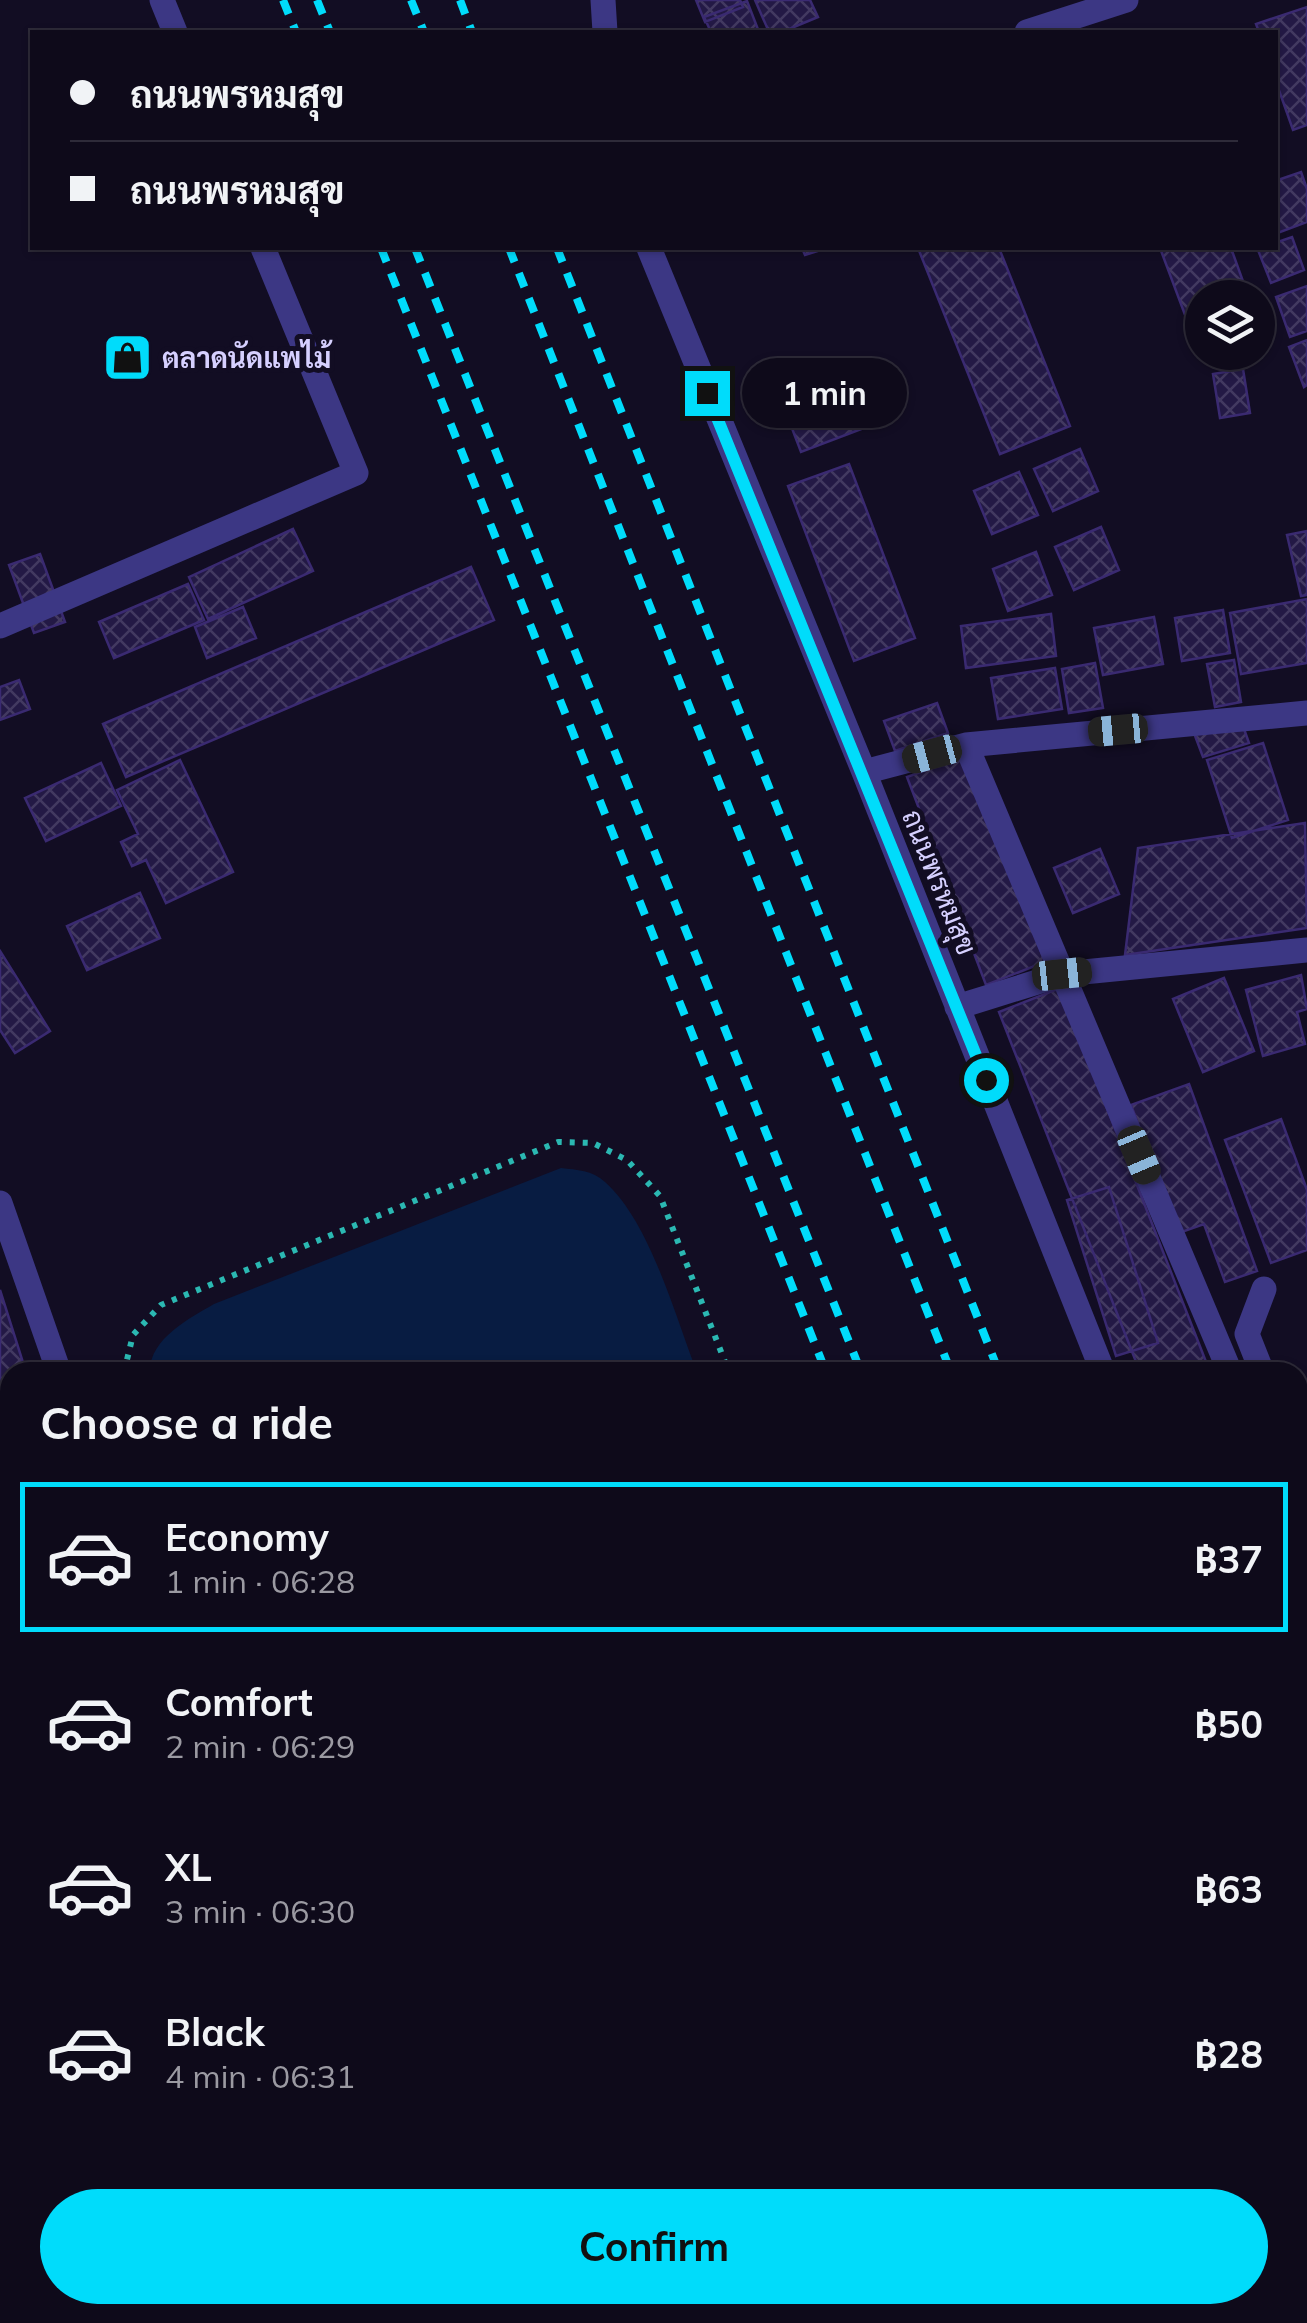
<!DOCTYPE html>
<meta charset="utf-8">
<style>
:root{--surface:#0e0a1a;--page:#1c1827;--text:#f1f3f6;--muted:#9b9aa2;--line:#2e2b39;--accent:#00dcfb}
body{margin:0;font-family:Mulish,Sarabun,sans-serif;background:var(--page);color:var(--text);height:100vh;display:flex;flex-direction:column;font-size:38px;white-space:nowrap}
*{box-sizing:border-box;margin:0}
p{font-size:32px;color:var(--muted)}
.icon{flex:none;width:55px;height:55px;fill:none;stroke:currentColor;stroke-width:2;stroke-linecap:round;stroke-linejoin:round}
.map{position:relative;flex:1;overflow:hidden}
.panel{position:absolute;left:0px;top:1362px;width:1308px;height:962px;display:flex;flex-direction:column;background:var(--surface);border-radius:30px 30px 0 0;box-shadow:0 2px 8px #0004,0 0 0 2px var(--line)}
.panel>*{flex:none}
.hud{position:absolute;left:30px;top:30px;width:1248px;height:220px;border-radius:0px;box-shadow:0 2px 8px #0004,0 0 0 2px var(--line);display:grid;align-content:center;height:220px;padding:0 40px;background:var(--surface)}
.buttons{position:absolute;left:1185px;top:280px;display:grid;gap:20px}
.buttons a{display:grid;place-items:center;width:90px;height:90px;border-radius:50%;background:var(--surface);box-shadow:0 2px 8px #0004,0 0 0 2px var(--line);font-size:50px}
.end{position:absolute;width:45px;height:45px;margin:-22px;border:12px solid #00dcfb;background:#111;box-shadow:0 0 0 5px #111}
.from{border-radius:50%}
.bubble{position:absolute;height:70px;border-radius:35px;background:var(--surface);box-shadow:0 2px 8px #0004,0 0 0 2px var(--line);font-size:32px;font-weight:700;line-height:70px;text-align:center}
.car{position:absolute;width:30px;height:60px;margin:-30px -15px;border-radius:12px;box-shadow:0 0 8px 2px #0007;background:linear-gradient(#222 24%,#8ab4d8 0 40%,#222 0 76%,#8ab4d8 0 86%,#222 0)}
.hud b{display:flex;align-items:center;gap:35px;height:95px;font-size:38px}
.hud b+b{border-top:2px solid var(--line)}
.hud i{width:25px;height:25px;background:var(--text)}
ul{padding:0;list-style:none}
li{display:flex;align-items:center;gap:30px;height:150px;margin:0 20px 15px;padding:0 20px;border:5px solid transparent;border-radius:0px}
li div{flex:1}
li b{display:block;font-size:38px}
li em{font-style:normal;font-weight:700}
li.on{border-color:var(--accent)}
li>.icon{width:90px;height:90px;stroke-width:1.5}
h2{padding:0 40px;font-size:45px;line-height:120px}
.cta{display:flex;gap:20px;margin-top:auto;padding:20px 40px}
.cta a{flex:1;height:115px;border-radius:60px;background:var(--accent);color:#111;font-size:40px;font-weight:700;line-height:115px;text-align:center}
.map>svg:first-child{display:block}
.water{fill:#081c42}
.building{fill:url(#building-cross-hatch);stroke:#3a2a71;stroke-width:2.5}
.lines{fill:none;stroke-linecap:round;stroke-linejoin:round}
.path{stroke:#2bb8b2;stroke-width:6;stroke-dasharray:5 8;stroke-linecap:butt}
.minor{stroke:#3c3784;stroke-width:25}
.major{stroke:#c457ff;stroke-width:25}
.rail{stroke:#00dcfb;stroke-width:8;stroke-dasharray:15 12;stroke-linecap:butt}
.route{stroke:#00dcfb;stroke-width:12}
.labels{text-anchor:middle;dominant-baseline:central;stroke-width:10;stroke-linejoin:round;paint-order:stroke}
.poi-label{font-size:28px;font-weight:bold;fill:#d6d0ff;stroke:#120d23;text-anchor:start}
.street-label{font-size:28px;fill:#d6d0ff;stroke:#120d23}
</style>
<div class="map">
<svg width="1307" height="2323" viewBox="0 0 1307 2323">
<defs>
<pattern id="building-cross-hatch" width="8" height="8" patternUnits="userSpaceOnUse" patternTransform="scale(2.5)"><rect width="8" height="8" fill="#231945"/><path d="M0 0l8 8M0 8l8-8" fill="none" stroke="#423961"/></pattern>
</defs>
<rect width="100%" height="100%" fill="#120d23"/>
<path class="water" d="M561,1168C577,1170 592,1170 605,1182C650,1222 675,1316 697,1372H150C149,1339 190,1318 214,1304Z"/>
<path class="building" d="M696,0H740L743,7L705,22Z
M755,0H810L818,17L782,32H769Z
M747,1L759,32H711L704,17Z
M1307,7V125L1293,130L1275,79V32H1259L1256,24Z
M1301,172L1307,189V222L1275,234V181Z
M1292,237L1304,270L1271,283L1258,250L1275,248V243Z
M802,248H827L805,255Z
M918,248H999L1070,426L1000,454Z
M1160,248H1231L1249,298H1202V352H1205L1200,355Z
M1307,286V331L1290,337L1276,297Z
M1307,340V385L1304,387L1289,347Z
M841,366L864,428L801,452L777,389Z
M1243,369L1250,413L1220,418L1213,374Z
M1080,449L1098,491L1053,511L1034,469Z
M849,464L915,638L854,661L788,486Z
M1019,472L1038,515L992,534L974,491Z
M1101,527L1119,570L1074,590L1055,547Z
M293,529L313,571L208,619L189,577Z
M1307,531V595L1301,596L1287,535Z
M1036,552L1052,595L1008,611L993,569Z
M40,554L65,622L34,633L9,565Z
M471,567L494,620L126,777L103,724Z
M188,584L204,620L114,658L99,622Z
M1307,599V663L1241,674L1230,613Z
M243,607L256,638L207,658L195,627Z
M1223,610L1230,653L1182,661L1175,618Z
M1051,614L1056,656L966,668L961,626Z
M1154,617L1163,664L1103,675L1094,628Z
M1234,660L1241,702L1215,707L1207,664Z
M1095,663L1103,708L1069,713L1062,669Z
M1055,668L1062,709L998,719L991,678Z
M19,680L30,709L0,720V687Z
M937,703L948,733L895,751L884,721Z
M1244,729L1249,743L1203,757L1194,733Z
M1263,743L1288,820L1232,838L1207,760Z
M967,755L1045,962L986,985L907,777Z
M180,760L233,872L166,903L146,860L132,866L121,842L138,834L117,790Z
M101,763L121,806L46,841L25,798Z
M1305,823L1307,928L1125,955L1138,848Z
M1100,849L1119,894L1073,913L1054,868Z
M140,893L160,938L87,970L67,926Z
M0,951L50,1031L15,1053L0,1030Z
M1301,975L1307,1009L1297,1012L1305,1044L1263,1056L1246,990Z
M1224,978L1254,1051L1203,1072L1173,999Z
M1060,988L1210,1372H1140L999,1012Z
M1189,1084L1257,1271L1225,1282L1204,1224L1179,1233L1131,1105Z
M1281,1119L1307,1190V1250L1271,1263L1225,1140Z
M1109,1187L1158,1343L1116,1356L1067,1200Z
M0,1290L26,1372H10V1408L0,1411Z
M10,1436V1481L0,1451V1439Z
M1298,1527L1307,1552V1603L1298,1606Z
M1307,1782V1809L1298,1786Z
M0,1858L10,1882V1907L0,1911Z
M0,2082L10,2106V2183L0,2185Z
M10,2195V2297L0,2269V2197Z
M16,2315H70L73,2323H19Z
M79,2315H178L179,2318L164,2323H82Z
M537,2315H614L588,2323H539Z"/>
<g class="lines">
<path class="path" d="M124,1372L133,1335L161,1305L558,1142L593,1143L627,1160L660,1196L729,1372"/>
<path class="minor" d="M162,0L175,32
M603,0L605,32
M1027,32L1126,0
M649,248L864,772L1103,1372
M0,626L356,473L263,248
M966,745L1230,1372
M864,772L966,745L1307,713
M957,1007L1063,974L1307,950
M0,1203L59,1372
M1262,1372L1247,1334L1264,1289
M1298,1448L1307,1452
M1298,1672L1307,1669
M1298,1879L1307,1903
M0,1946L10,1952
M0,2053L10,2048
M354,2315L363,2323
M758,2323L772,2315"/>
<path class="major" d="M0,1623L10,1649
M0,1730L10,1755
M1298,2123L1307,2121
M1298,2272L1307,2268
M220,2315L222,2323
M988,2323L1011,2315
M1153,2323L1176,2315"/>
<path class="rail" d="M283,0L296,32
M317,0L330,32
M411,0L424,32
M460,0L472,32
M381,248L826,1372
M415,248L861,1372
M509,248L951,1372
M557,248L999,1372
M1298,2131L1307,2154
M1298,2256L1307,2279
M1199,2315L1202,2323
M1235,2315L1238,2323"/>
</g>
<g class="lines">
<path class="route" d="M707,393L986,1080"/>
</g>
<defs>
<symbol id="shop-square" viewBox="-11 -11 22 22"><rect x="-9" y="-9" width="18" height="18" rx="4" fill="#00dcfb" stroke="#120d23"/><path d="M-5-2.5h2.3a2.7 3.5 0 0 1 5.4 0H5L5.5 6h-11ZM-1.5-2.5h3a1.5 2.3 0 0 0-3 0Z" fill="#111"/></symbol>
</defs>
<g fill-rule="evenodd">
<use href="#shop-square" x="100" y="330" width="55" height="55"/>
</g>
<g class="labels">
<g class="poi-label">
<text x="162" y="357">ตลาดนัดแพไม้</text>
</g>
<g class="street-label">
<text transform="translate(940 882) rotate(68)">ถนนพรหมสุข</text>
</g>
</g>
</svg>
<div class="buttons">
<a><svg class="icon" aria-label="layers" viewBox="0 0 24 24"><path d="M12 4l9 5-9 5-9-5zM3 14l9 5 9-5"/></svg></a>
</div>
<i class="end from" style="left:986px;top:1080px"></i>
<i class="end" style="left:707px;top:393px"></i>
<div class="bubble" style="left:742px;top:358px;width:165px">1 min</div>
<i class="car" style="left:1118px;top:730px;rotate:265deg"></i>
<i class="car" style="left:932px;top:754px;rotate:255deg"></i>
<i class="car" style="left:1062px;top:974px;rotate:84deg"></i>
<i class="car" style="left:1139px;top:1155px;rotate:157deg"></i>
<div class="hud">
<b><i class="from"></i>ถนนพรหมสุข</b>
<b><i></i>ถนนพรหมสุข</b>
</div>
<section class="panel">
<h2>Choose a ride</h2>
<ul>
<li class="on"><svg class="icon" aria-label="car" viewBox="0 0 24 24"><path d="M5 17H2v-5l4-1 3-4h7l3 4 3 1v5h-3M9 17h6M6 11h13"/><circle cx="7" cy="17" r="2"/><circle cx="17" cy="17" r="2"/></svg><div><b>Economy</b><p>1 min · 06:28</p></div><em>฿37</em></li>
<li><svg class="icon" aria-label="car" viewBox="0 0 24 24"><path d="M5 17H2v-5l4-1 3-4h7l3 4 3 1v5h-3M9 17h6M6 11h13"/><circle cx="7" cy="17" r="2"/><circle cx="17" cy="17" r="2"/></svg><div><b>Comfort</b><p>2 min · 06:29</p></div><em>฿50</em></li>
<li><svg class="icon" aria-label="car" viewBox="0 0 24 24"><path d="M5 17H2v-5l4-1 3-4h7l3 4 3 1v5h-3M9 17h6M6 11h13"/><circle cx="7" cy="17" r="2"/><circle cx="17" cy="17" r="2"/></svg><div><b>XL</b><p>3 min · 06:30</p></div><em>฿63</em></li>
<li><svg class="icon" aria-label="car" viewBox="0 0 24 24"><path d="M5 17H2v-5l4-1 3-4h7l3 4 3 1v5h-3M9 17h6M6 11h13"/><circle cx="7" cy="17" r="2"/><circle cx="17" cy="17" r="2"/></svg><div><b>Black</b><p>4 min · 06:31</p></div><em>฿28</em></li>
</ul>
<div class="cta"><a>Confirm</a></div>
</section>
</div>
